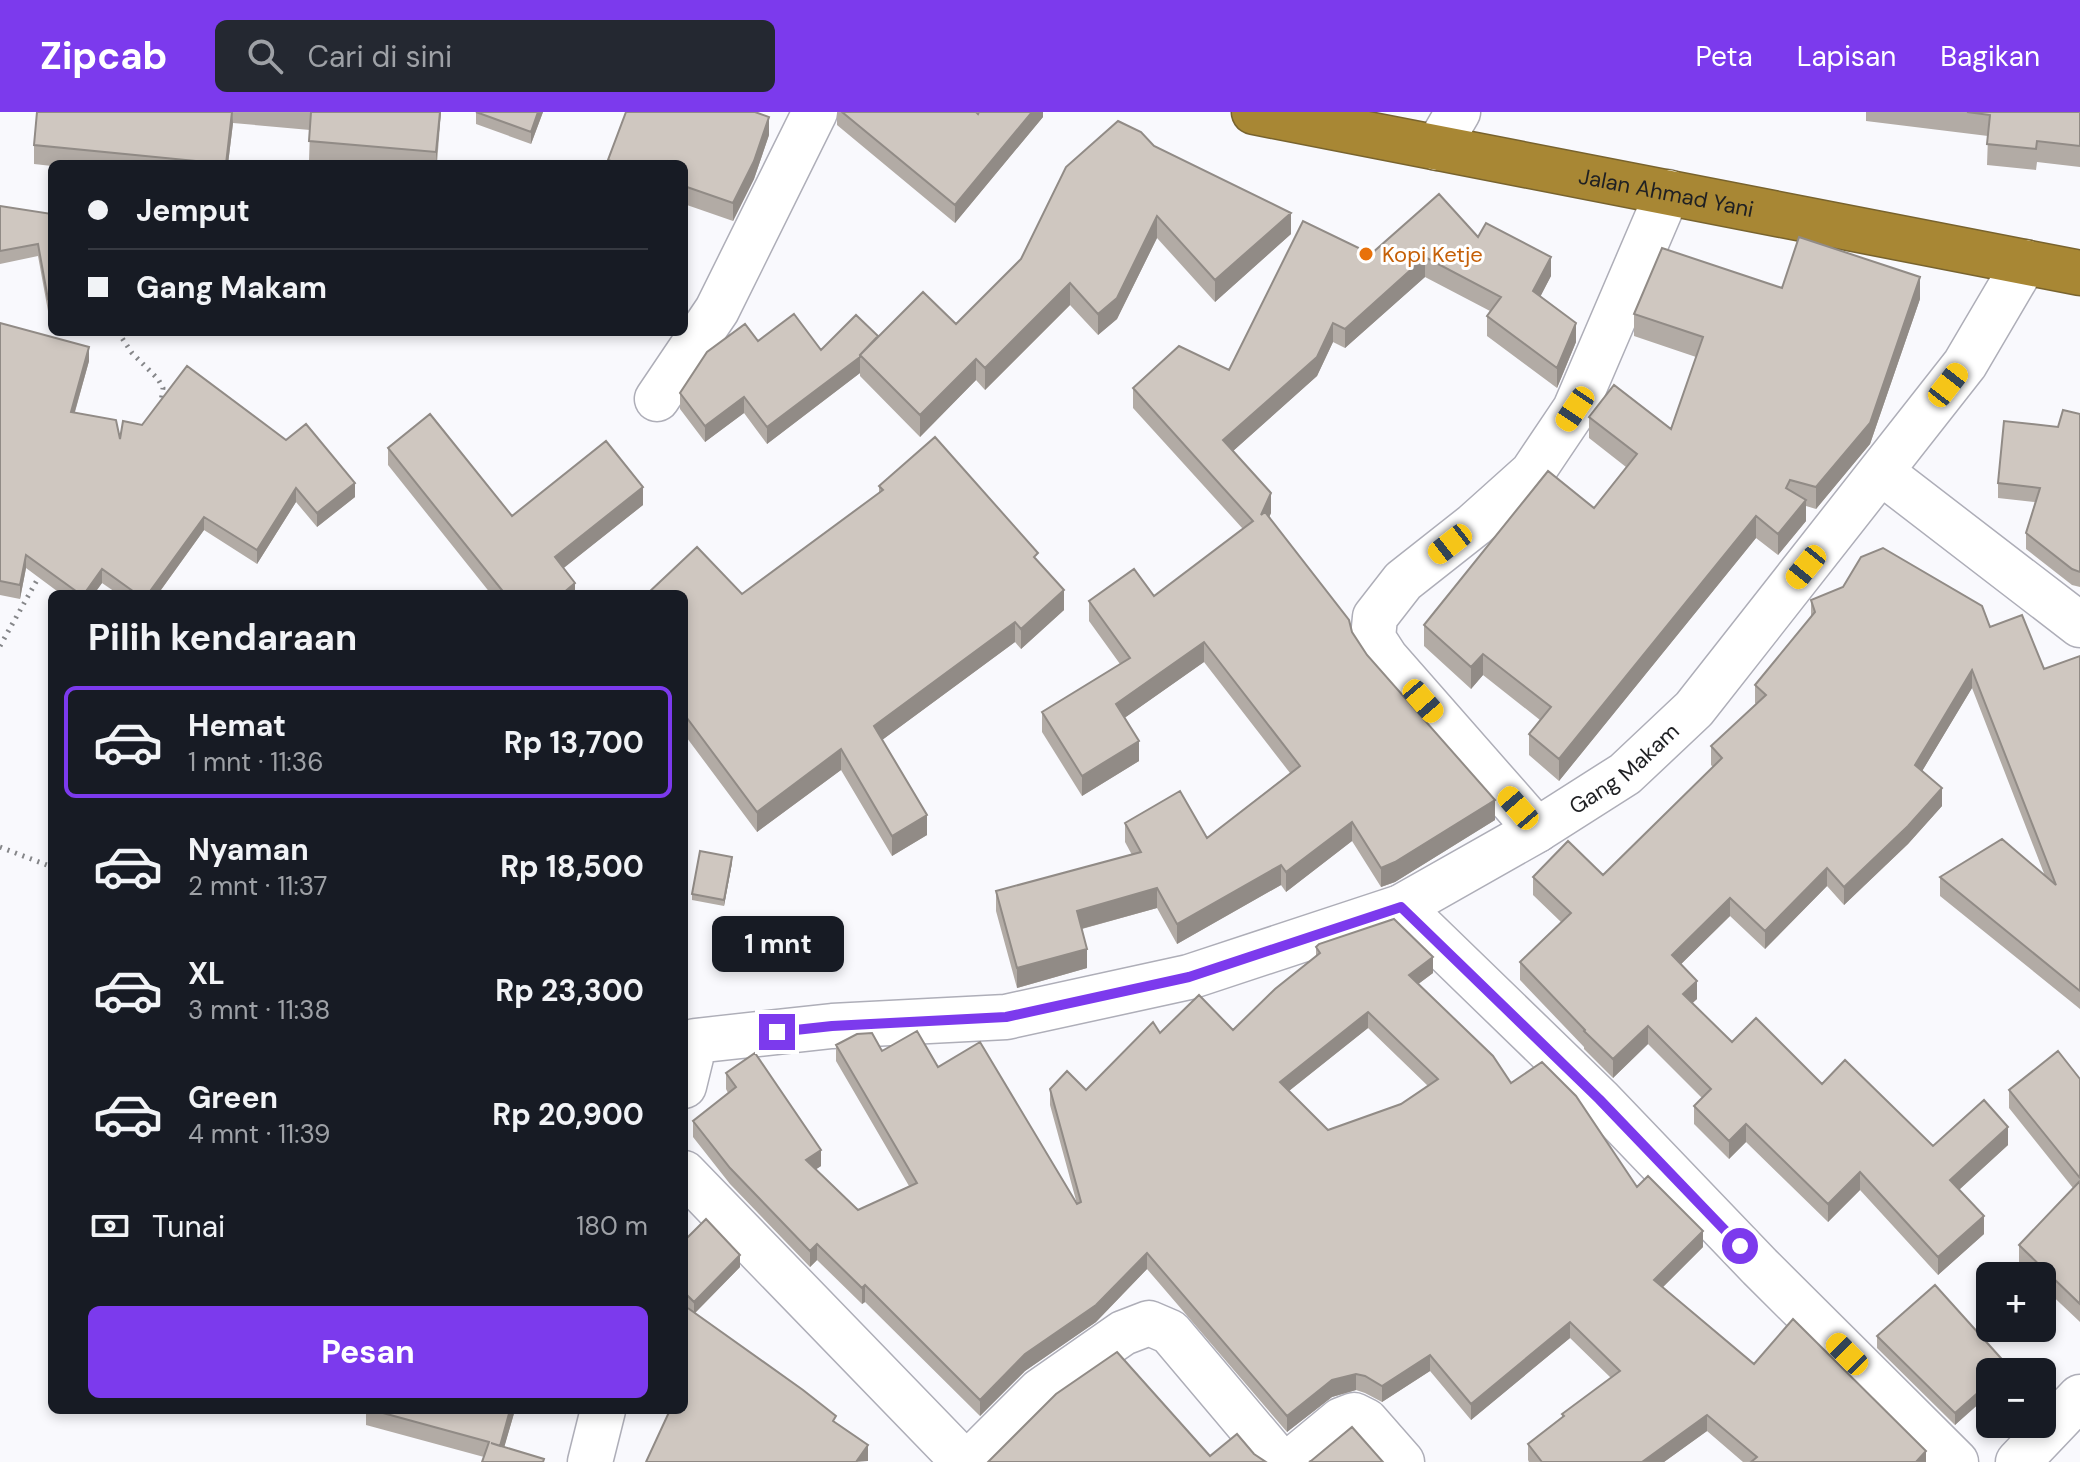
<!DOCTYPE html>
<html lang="id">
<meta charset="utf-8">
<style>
:root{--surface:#171b24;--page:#242831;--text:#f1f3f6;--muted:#9ea1a6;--line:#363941;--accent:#7c3aed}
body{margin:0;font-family:"DM Sans",sans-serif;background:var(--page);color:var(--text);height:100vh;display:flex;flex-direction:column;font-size:30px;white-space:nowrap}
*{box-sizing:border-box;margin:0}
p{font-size:26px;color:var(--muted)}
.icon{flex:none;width:44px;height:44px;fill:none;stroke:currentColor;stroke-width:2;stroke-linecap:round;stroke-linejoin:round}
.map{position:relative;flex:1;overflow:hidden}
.side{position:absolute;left:48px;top:478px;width:640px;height:824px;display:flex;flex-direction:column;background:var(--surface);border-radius:12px;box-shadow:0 4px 12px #0003}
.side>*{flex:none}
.guide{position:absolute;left:48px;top:48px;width:640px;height:176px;border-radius:12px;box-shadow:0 4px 12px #0003;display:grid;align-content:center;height:176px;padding:0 40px;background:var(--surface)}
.fabs{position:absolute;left:1976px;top:1150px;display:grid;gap:16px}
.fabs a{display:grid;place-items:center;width:80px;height:80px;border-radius:12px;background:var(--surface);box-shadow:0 4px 12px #0003;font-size:40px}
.end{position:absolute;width:36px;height:36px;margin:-18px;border:10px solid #7c3aed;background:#fff;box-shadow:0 0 0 4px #fff}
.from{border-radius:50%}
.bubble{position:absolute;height:56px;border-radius:12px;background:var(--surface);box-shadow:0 4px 12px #0003;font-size:26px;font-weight:700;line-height:56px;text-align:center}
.car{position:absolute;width:24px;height:48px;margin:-24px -12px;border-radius:10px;box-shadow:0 0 6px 2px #0007;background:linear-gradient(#f5c518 24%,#345 0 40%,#f5c518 0 76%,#345 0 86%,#f5c518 0)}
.guide b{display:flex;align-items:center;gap:28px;height:76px;font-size:30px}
.guide b+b{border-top:2px solid var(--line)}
.guide i{width:20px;height:20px;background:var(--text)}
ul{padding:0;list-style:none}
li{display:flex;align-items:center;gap:24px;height:112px;margin:0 16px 12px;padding:0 24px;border:4px solid transparent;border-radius:12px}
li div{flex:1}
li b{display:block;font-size:30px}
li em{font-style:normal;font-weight:700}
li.on{border-color:var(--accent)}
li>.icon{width:72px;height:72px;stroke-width:1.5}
h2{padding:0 40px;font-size:36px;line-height:96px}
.pay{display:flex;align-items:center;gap:20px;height:88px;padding:0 40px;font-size:30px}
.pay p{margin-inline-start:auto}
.action{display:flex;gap:16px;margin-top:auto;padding:16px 40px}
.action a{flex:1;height:92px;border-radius:12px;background:var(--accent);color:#fff;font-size:32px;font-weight:700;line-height:92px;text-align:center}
header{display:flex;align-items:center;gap:48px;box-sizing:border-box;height:112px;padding:0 40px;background:var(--accent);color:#fff}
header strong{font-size:38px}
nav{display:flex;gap:44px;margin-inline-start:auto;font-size:28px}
.search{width:560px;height:72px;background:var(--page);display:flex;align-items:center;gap:20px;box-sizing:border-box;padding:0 28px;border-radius:12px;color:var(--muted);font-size:30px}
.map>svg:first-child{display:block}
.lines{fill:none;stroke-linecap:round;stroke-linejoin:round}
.minor-casing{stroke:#aeaeb8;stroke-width:47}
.highway-casing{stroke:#78632e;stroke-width:47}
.path{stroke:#858689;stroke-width:5;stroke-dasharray:2 6;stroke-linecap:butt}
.minor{stroke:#fff;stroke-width:44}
.highway{stroke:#a88734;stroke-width:44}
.wall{fill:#b2aba5;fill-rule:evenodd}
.shaded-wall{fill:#918b86}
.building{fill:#cfc7c0;stroke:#918b86;stroke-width:2;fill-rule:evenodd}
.route{stroke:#7c3aed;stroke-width:10}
.food-dot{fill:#e8710a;stroke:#fff;stroke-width:3}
.labels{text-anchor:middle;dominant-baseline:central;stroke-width:6;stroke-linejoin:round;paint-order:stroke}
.street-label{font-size:22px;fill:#1f2023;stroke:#fff}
.food-label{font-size:22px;fill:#c56008;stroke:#fff;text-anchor:start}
</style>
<header>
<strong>Zipcab</strong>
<div class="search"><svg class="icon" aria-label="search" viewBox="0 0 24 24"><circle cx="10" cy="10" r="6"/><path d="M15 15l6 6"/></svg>Cari di sini</div>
<nav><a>Peta</a><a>Lapisan</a><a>Bagikan</a></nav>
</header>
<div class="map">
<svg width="2080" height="1350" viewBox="0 0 2080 1350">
<rect width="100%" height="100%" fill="#f9f9fd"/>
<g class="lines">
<defs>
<g id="minor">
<path d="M1437,36L1458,0"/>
<path d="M657,287L717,198L815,0"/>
<path d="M1881,360L2080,513"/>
<path d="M1537,718L1386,546L1373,526L1375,505L1403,469L1474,413L1532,361L1575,297L1668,80"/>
<path d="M1401,795L1599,987L1760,1155L1956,1350"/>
<path id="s1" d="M684,974L695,929L832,914L1006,905L1189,865L1401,795L1537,718L1625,662L1694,597L1965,252L2025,150"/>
<path d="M684,1061L964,1350"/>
<path d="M590,1350L603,1298"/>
<path d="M969,1350L1040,1279L1123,1221L1149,1211L1170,1220L1273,1342L1284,1347L1295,1346L1341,1308L1354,1303L1366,1309L1402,1350"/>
<path d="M2018,1350L2080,1285"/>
</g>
<g id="highway">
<path id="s2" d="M1254,0L2080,161"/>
</g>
</defs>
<use href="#minor" class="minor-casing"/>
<use href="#highway" class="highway-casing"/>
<path class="path" d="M118,220L132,241L158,267L163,276L161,290
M0,534L41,461
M0,735L52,755"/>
<use href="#minor" class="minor"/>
<use href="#highway" class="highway"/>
</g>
<path class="wall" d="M37,0H441L437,52H348L309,49L310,18L233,11L228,52H52V54L34,52V33Z
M476,0H543L531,32L476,12Z
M837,0H976L978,2L1043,0V5L955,111L837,13Z
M1866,0H2080V55L2037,50L2036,58L1987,53L1988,24L1866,9Z
M769,23L754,67L733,109L684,92V52H608V48Z
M1154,34L1291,122L1215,190L1157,126L1117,207L1098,223L1070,193L985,278L976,268L920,325L860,264V261L767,332L744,301L705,330L680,297V281L758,229L821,238L878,224L956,212Z
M0,94L52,102V198L48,199L38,144L0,152Z
M1478,125L1551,164L1540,184L1576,230L1557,276L1487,224V204L1490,199L1425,165L1345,236L1333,230L1317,264L1233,339L1271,401L1269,405L1367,543L1495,708L1395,770L1381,775L1352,729L1286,780L1281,773L1177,832L1157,796L1082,817L1087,856L1017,876L996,799V779L1132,743L1125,730V711L1207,726L1290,661L1204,550L1124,606L1139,649L1082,684L1042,620V600L1120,552L1089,509V489L1154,484L1243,417L1133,296V276L1229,258L1371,142Z
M1782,176L1920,187L1870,332L1816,397L1806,394V409L1778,443L1756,426L1559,669L1529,643V622L1540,608L1483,563L1471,577L1424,534V513L1594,396L1626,355L1589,326V305L1671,317L1696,245L1634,224V202Z
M0,211L89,249L75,300L120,327L355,385L317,415L296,390L257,452L204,418L158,482H118L102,471L94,482H61L26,456L20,487L0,483Z
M167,220H194L193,224Z
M2080,302V475L2072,473L2026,437V421L2035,390L1998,386V371L2058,315Z
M388,336L512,404L643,393L563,456L575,482H491L388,353Z
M879,374L1038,449L1064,498L1021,537L1015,530L882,628L927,723L892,744L841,658L757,720L684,622V482H742L879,381Z
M1811,488L1990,515L2044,557L2080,544V897L1940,784V765L2045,764L1972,576L1922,659L1942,694L1908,732L1844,793L1827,774L1765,837L1730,804L1681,852L1697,887L1692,891L1732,930L1822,972L1933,1034L2008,1033L1959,1078L1984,1122L1938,1163L1860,1078L1828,1110L1746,1030L1729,1047L1694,1012V994L1702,986L1648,932L1613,966L1584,937V935L1520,868V850L1561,810L1533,783V765L1603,763L1713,655L1711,653V634L1756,592L1755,591V573L1811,505Z
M732,751L724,794L692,788V782Z
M1316,835L1433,861L1418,872L1511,971L1637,1075L1703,1135L1663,1175L1754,1252L1926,1350H1743L1707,1319L1664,1350H1529L1528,1348V1332L1562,1305V1302L1611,1266L1570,1226L1471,1308L1430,1259L1382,1290L1365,1281L1356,1278L1332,1285L1287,1320L1147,1157L1096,1210L1025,1259L980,1304L865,1190L862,1192L817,1148L810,1155L730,1072L693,1025V1009L728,981L726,977V961L821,1054L816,1057L858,1098L909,1074L836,949V933L882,939L938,955L1077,1092L1050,993V977L1086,978L1160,921L1233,918L1316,844ZM1368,916L1428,974L1401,992L1328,1018L1289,979Z
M2080,967V1210L2042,1174V1164H2032L2019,1151V1133L2073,1076L2009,996V978Z
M684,1129L740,1155L695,1201L836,1311L868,1349L684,1298L689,1196L684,1192Z
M1877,1224L2008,1260L1955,1313L1877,1236Z
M366,1298H515L504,1335L544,1350L484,1345L366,1313Z"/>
<path class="shaded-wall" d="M232,0L233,11L228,52H226Z
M440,0H441L436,52V40Z
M538,0H543L531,32V20Z
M1032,0H1043V5L955,111V93Z
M769,5V23L754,67L733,109V91Z
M1291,101V122L1215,190V168Z
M1157,104V126L1117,207L1098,223V202Z
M1425,145V165L1345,236V217Z
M1551,145V164L1533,199V179Z
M1920,165V187L1870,332L1816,397V375Z
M1070,171V193L985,278V256Z
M1333,211V230L1317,264L1223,348V328Z
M1576,211V230L1557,276V256Z
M89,235V249L71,313V300Z
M860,245V261L767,332V315Z
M976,247V268L920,325V303Z
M744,285V301L705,330V314Z
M355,371V385L317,415V401Z
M643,375V393L555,463V445Z
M296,376V390L257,452V438Z
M1271,381V401L1261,423V403Z
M1806,388V409L1778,443V422Z
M1756,404V426L1559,669V647Z
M204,405V418L158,482H148Z
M26,443V456L20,487V473Z
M102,457V471L94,482H84Z
M575,471V482H562Z
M1064,478V498L1021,537V517Z
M1015,510V530L874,634V614Z
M1204,530V550L1116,612V592Z
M1483,542V563L1471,577V555Z
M1972,558V576L1915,671V653Z
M1139,629V649L1082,684V664Z
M841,637V658L757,720V700Z
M1942,676V694L1908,732L1844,793V775Z
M1495,688V708L1395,770L1381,775V756Z
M927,703V723L892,744V724Z
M1352,710V729L1286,780V760Z
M732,745V751L724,794V788Z
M1281,753V773L1177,832V812Z
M1827,756V774L1765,837V819Z
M1157,776V796L1077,818V799Z
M1730,786V804L1672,861V843Z
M1087,837V856L1017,876V856Z
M1433,845V861L1409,879V863Z
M1697,869V887L1683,900V882Z
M1368,900V916L1280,986V970Z
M1648,914V932L1613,966V947Z
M1746,1012V1030L1729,1047V1029Z
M2008,1015V1033L1950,1086V1068Z
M821,1038V1054L806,1064V1048Z
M1860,1060V1078L1828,1110V1092Z
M1984,1104V1122L1938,1163V1145Z
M1703,1119V1135L1654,1184V1168Z
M817,1132V1148L810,1155V1139Z
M1147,1141V1157L1096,1210L1025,1259L980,1304V1288L1025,1242Z
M740,1143V1155L694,1202V1190Z
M865,1173V1190L862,1192V1176Z
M1570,1210V1226L1471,1308V1292Z
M1430,1243V1259L1382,1290V1274Z
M1356,1262V1278L1332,1285L1287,1320V1304L1332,1268Z
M1990,1270V1282L1955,1313V1301Z
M510,1298H515L500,1350V1334Z
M1707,1303V1319L1664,1350H1642Z
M868,1333V1349L856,1350Z
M1926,1339V1350H1916Z"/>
<path class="building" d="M37,0H232L226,52L34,33Z
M311,0H440L436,40L309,29Z
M476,0H538L531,20Z
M626,0H755L769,5L754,49L733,91L684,74V52H619L608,48Z
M842,0H976L978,2L979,0H1032L955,93Z
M1967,0H2080V34L2037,29L2036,37L1987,32L1990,3Z
M1118,9L1141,20L1154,34L1291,101L1215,168L1157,104L1117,186L1098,202L1070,171L985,256L976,247L920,303L860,243L923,180L956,212L1021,147L1066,55Z
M1439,82L1478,125L1486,111L1551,145L1533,179L1576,211L1557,256L1487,204L1501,185L1425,145L1345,217L1333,211L1317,245L1223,328L1271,381L1261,403L1265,400L1349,508L1352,520L1367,543L1495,688L1395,750L1381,756L1352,710L1286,760L1281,753L1177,812L1157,776L1077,799L1087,837L1017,856L996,779L1141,740L1125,711L1180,679L1207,726L1300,654L1204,530L1116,592L1139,629L1082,664L1042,600L1130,546L1089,489L1134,457L1154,484L1253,409L1133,276L1179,234L1229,258L1303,109L1371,142Z
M0,94L52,102V186L48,187L38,132L0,139Z
M1799,125L1920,165L1870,311L1816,375L1790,368L1786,376L1806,388L1778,422L1756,404L1559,647L1529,622L1551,595L1483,542L1471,555L1424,513L1548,359L1594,396L1637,342L1589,305L1614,273L1671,317L1703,225L1634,202L1662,136L1782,176Z
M794,202L821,238L856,203L878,224L860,243V245L767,315L744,285L705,314L680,281L707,240L745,212L758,229Z
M0,211L89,235L71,300L116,308L120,327L123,309L142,313L187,254L286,328L306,312L355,371L317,401L296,376L257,438L204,405L148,482H137L102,457L84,482H80L26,443L20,473L0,469Z
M2063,298L2080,302V460L2072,457L2026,421L2040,376L1998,371L2004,309L2058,315Z
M430,302L512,404L606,329L643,375L555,445L575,471L562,482H505L388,336Z
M935,325L1038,441L1034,445L1064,478L1021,517L1015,510L874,614L927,703L892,724L841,637L757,700L684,602V482H647L697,435L742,482L883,378L879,374Z
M1883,436L1982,494L1990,515L2022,503L2044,557L2080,544V879L1940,765L2002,727L2056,773L1972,558L1915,653L1942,676L1908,714L1844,775L1827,756L1765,819L1730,786L1672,843L1697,869L1683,882L1732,930L1756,906L1822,972L1845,948L1933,1034L1984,988L2008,1015L1950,1068L1984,1104L1938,1145L1860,1060L1828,1092L1746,1012L1729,1029L1694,994L1711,977L1648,914L1613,947L1584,919L1585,918L1520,850L1571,801L1533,765L1568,729L1603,763L1722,646L1711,634L1766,583L1755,573L1815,500L1811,488L1843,475L1861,445Z
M700,739L732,745L724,788L692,782Z
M1394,807L1433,845L1409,863L1493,944L1511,971L1542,950L1576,984L1637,1075L1648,1064L1703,1119L1654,1168L1754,1252L1793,1207L1926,1339L1916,1350H1751L1757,1345L1707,1303L1642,1350H1542L1528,1332L1564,1304L1562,1302L1620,1259L1570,1210L1471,1292L1430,1243L1382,1274L1365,1264L1356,1262L1332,1268L1287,1304L1147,1141L1096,1193L1025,1242L980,1288L865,1173L862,1176L817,1132L810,1139L730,1056L693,1009L736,975L726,961L755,941L821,1038L806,1048L858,1098L917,1071L836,933L857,922L872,921L882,939L917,919L938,955L980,930L1077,1092L1081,1090L1050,977L1067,959L1086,978L1153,910L1160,921L1199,883L1233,918L1275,877L1320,841L1316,835L1319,832ZM1368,900L1438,967L1401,992L1328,1018L1280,970Z
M2058,939L2080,967V1066L2009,978Z
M2080,1069V1192L2019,1133Z
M706,1107L740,1143L694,1190L684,1180V1129Z
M1935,1173L2008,1254L2001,1260H1990V1270L1955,1301L1877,1224Z
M685,1194L803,1278L836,1304L833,1309L868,1333L856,1350H646L670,1298H684Z
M1117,1240L1210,1344L1237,1322L1254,1342L1266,1350H988L1056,1282Z
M372,1298H510L500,1334L491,1331L544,1347L543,1350H482L489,1330Z
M1352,1315L1383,1350H1309L1311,1349Z"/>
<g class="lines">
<path class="route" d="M777,920L832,914L1006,905L1189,865L1401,795L1599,987L1740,1134"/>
</g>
<circle class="food-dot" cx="1366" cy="142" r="8"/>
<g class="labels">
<g class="street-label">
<text stroke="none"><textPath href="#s2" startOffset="420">Jalan Ahmad Yani</textPath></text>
<text stroke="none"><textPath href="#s1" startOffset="1032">Gang Makam</textPath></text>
</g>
<g class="food-label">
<text x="1382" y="142">Kopi Ketje</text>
</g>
</g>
</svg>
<div class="fabs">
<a>+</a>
<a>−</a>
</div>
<i class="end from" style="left:1740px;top:1134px"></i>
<i class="end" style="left:777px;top:920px"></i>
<div class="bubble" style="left:712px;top:804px;width:132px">1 mnt</div>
<i class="car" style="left:1948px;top:273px;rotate:38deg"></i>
<i class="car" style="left:1575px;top:297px;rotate:214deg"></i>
<i class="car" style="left:1450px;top:432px;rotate:232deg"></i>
<i class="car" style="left:1806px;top:455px;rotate:219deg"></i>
<i class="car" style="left:1423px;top:589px;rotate:139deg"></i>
<i class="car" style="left:1518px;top:696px;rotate:319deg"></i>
<i class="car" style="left:1847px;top:1242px;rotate:315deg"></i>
<div class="guide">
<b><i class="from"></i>Jemput</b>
<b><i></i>Gang Makam</b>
</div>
<section class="side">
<h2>Pilih kendaraan</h2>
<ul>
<li class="on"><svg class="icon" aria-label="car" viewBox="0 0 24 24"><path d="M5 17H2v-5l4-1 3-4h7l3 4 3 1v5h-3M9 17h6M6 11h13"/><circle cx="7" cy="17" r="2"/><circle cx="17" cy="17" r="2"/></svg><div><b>Hemat</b><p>1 mnt · 11:36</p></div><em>Rp 13,700</em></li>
<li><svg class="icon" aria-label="car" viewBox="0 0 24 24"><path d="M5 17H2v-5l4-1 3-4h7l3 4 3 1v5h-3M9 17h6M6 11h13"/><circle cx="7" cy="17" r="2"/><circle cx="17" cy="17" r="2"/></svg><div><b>Nyaman</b><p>2 mnt · 11:37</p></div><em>Rp 18,500</em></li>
<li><svg class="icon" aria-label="car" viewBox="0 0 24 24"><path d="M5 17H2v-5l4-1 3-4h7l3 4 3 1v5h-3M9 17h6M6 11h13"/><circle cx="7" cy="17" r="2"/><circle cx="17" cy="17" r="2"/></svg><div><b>XL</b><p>3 mnt · 11:38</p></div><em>Rp 23,300</em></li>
<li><svg class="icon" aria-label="car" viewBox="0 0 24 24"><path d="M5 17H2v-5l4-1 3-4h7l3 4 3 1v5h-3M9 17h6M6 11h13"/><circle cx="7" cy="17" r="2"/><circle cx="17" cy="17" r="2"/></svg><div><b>Green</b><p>4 mnt · 11:39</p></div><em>Rp 20,900</em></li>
</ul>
<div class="pay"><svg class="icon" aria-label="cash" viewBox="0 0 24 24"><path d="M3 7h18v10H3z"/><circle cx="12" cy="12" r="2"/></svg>Tunai<p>180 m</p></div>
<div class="action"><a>Pesan</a></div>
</section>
</div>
